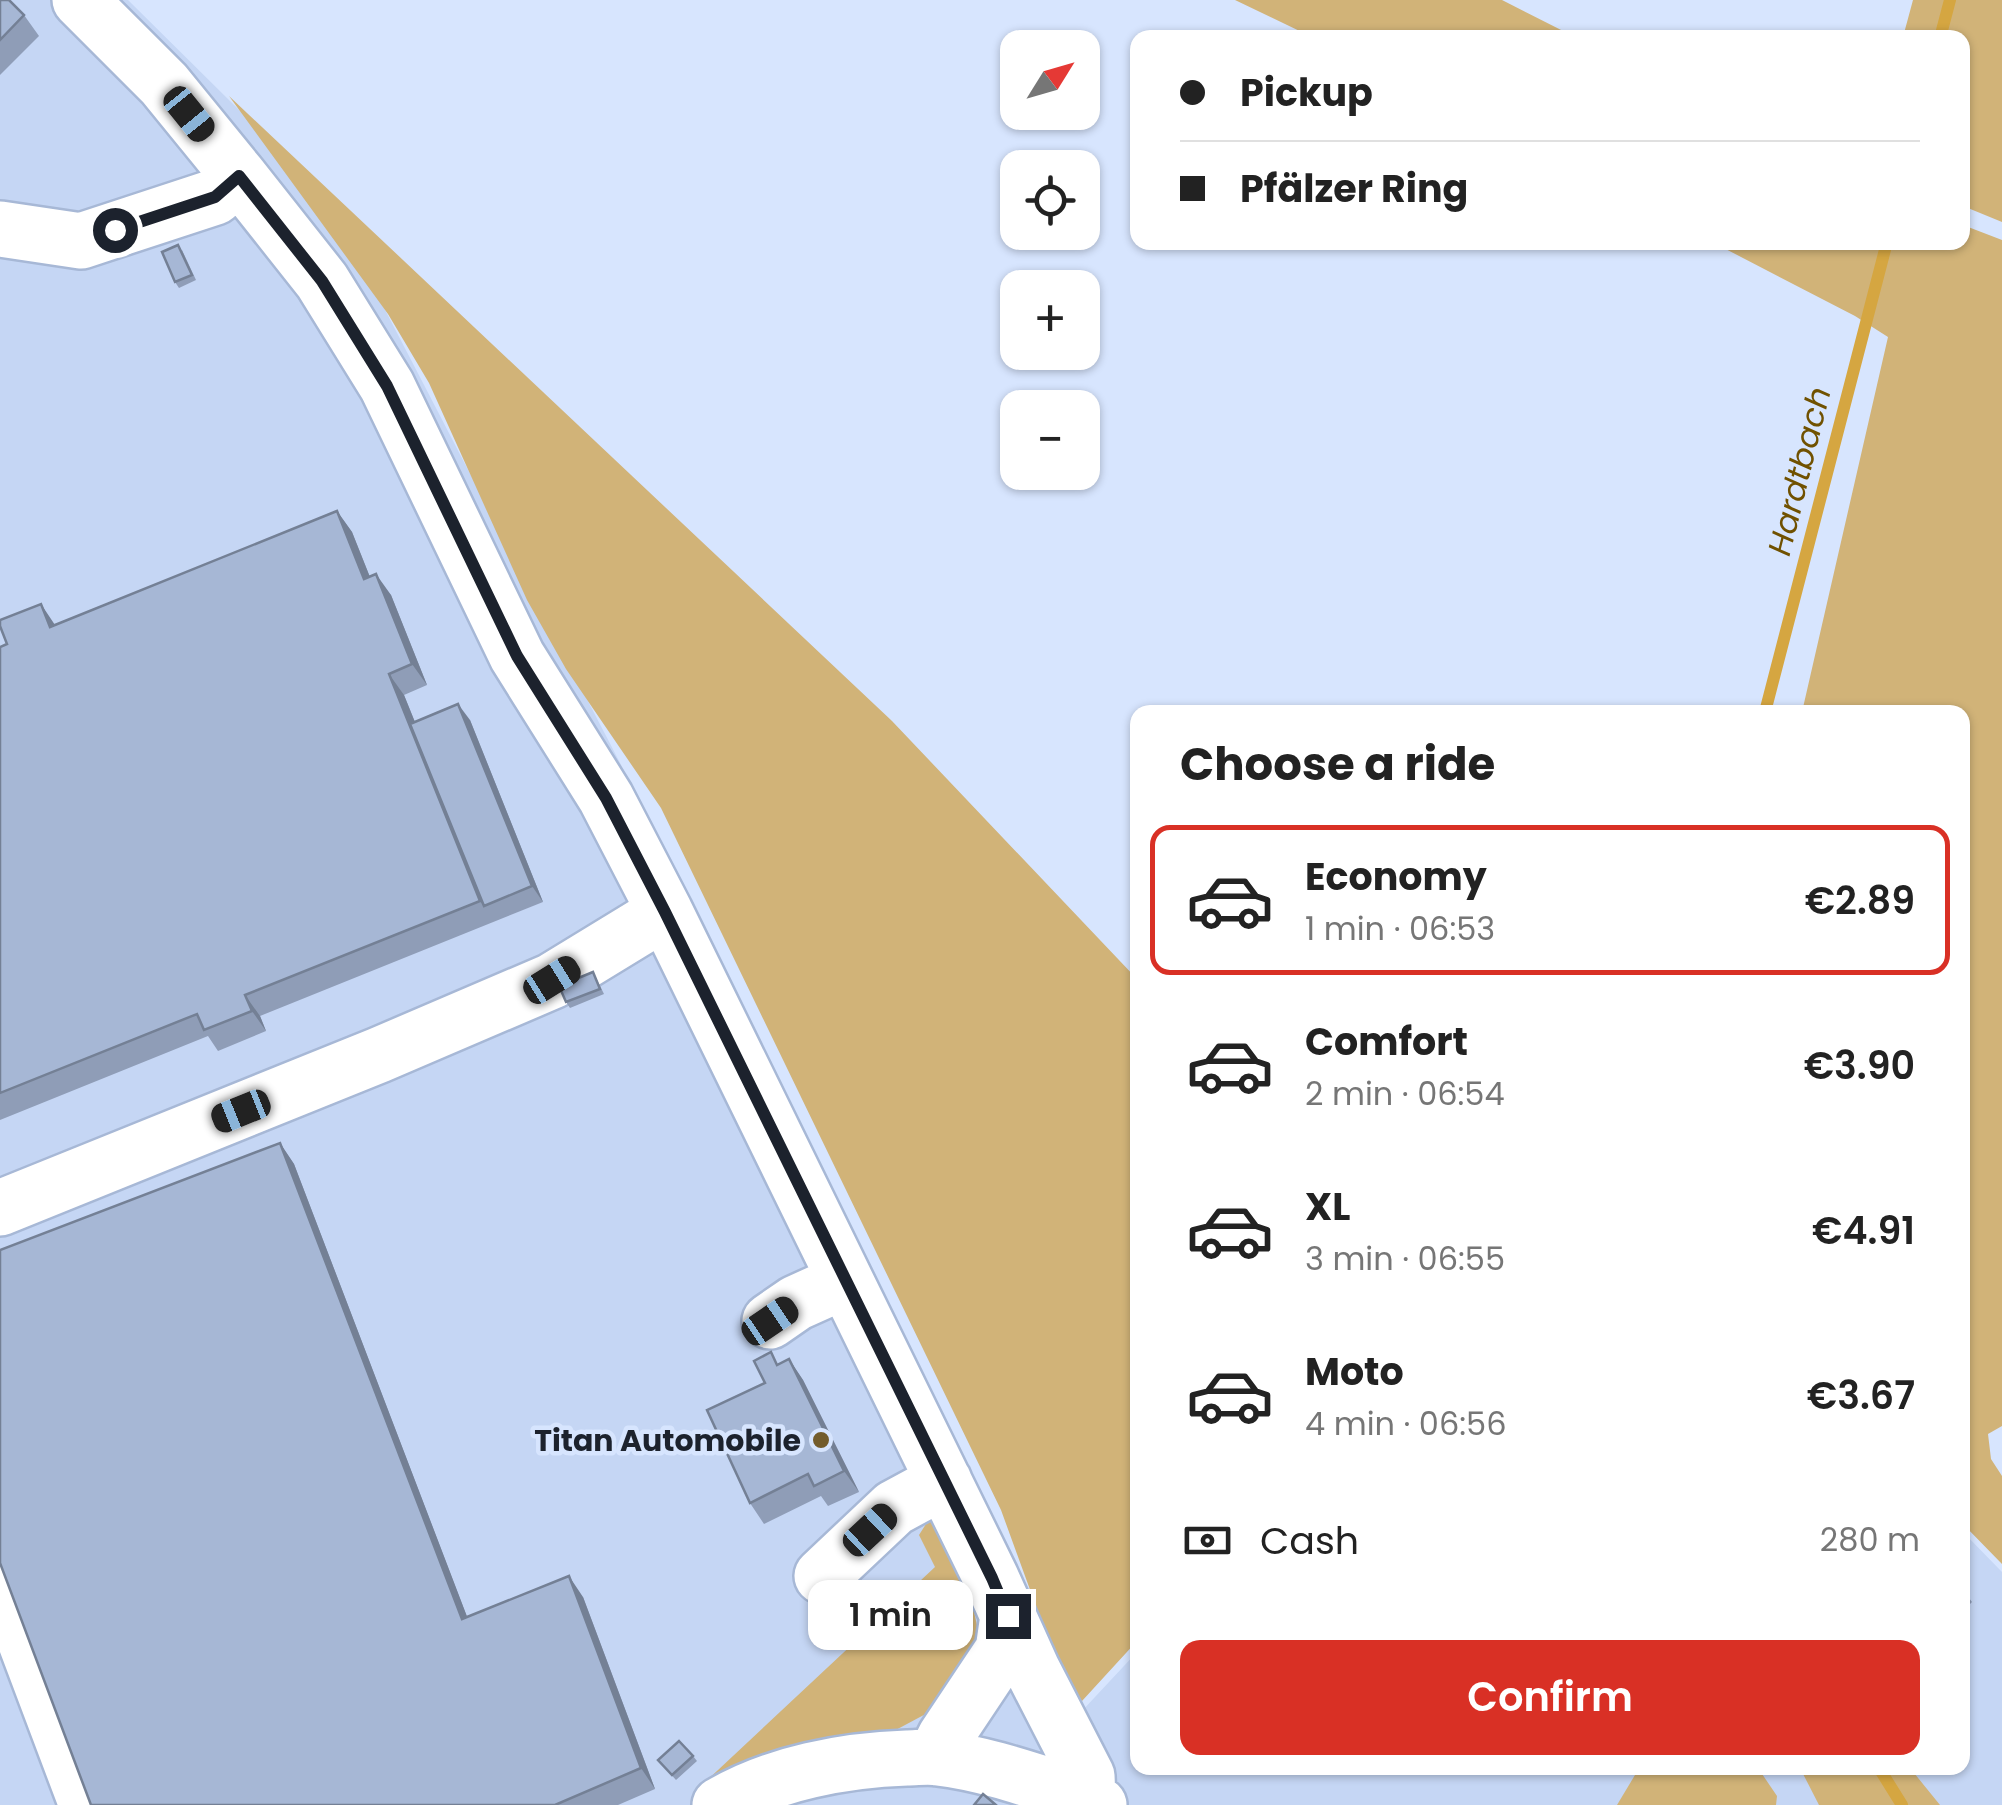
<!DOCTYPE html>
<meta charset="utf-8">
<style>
:root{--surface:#fff;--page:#f6f6f6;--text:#222;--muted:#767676;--line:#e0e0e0;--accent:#d93025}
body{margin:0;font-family:Poppins,sans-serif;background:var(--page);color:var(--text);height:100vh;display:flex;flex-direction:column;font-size:38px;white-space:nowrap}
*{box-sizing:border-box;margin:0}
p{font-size:32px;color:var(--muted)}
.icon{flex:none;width:55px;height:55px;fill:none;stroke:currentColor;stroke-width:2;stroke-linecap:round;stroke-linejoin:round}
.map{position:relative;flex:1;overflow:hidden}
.details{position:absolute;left:1130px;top:705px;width:840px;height:1070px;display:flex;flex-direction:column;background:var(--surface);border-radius:20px;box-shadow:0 2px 8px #0004}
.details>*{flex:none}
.top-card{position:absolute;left:1130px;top:30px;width:840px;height:220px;border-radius:20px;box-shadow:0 2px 8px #0004;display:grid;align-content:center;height:220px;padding:0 50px;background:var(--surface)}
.needle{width:65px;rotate:53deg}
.controls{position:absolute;left:1000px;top:30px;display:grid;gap:20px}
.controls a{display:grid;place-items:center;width:100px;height:100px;border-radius:20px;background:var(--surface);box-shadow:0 2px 8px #0004;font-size:50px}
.end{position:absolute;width:45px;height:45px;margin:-22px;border:12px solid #1c222d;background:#fff;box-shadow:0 0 0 5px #fff}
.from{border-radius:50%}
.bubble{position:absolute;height:70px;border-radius:20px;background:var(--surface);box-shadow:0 2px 8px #0004;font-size:32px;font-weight:600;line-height:70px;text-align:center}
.car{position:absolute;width:30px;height:60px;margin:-30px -15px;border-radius:12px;box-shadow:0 0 8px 2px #0007;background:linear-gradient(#222 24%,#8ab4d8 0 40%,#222 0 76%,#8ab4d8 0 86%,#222 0)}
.top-card b{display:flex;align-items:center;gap:35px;height:95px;font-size:38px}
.top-card b+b{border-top:2px solid var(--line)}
.top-card i{width:25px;height:25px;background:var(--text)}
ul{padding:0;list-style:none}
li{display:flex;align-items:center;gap:30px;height:150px;margin:0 20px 15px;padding:0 30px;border:5px solid transparent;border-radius:20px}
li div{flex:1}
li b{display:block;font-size:38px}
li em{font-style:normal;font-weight:600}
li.on{border-color:var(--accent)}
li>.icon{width:90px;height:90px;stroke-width:1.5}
h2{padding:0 50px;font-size:45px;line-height:120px}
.pay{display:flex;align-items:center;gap:25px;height:110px;padding:0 50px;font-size:38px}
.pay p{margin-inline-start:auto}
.action{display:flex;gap:20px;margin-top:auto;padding:20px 50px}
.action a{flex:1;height:115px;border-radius:20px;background:var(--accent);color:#fff;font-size:40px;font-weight:600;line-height:115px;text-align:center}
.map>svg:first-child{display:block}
.built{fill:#c5d6f4}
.green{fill:#d1b378}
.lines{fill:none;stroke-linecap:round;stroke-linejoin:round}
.stream{stroke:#d5a641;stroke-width:12}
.minor-casing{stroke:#a7b8d6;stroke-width:60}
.minor{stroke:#fff;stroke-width:55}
.wall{fill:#8f9db7}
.shaded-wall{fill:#748095}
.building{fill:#a6b7d5;stroke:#748095;stroke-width:2.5}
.route{stroke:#1c222d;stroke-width:12}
.poi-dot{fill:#735c2c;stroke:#d7e5fe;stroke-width:4}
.labels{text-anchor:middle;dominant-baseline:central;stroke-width:9;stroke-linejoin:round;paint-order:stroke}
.poi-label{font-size:30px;font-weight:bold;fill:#1c222d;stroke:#d7e5fe;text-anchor:end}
.water-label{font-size:32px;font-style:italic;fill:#705100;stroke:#d7e5fe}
</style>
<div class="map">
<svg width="2002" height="1805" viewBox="0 0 2002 1805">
<rect width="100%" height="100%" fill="#d7e5fe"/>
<path class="built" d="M0,0H128L326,196L687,892L1081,1712L1137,1652L1138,1768H1962L1963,1532L2002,1572V1805H0Z"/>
<path class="green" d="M1235,0H1502L1575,37H1312Z
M1913,0H2002V222L1963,206L1962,38L1903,37Z
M229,96L892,721L1137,979V1641L1082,1701L1060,1672L1001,1510L661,808L566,669L527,600L429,383L388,314Z
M1963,225L2002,240V1426L1988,1434L1991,1459L2002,1476V1564L1962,1523V712H1802L1888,337L1855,316L1714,243L1962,242Z
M933,1513L969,1589L978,1630L971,1655L935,1709L892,1732L704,1788L702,1785L935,1567L919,1535Z
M1633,1768H1758L1777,1796L1776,1805H1617L1635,1775Z
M1800,1768H1910L1940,1805H1819Z"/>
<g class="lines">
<path class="stream" d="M1940,38L1950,0
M1765,712L1887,242
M1879,1768L1902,1805"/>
<defs>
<path id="minor" d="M80,0L164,84L239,176L322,281L387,386L517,656L606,798L665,912L991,1578L1032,1669L1087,1776L1088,1798
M0,229L81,241L215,197L239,176
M0,1208L379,1055L552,981L665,912
M770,1321L796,1303L845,1281
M0,1574L87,1805
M822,1576L894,1508L944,1481
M935,1757L945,1737L1003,1650L1008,1616
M720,1805C774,1773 845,1760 907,1758C917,1758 928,1756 938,1758C989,1764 1039,1783 1088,1798L1099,1805"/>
</defs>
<use href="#minor" class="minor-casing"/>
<use href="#minor" class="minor"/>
</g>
<path class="wall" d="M0,0L24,15L39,36L0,75Z
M182,250L196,280L179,288L175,282Z
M337,511L352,532L370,577L391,595L427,685L404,695L415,722L470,720L543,902L260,1016L266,1031L218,1051L208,1036L0,1120V647Z
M593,972L604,994L570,1008L566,1002Z
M280,1143L294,1164L467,1617L583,1597L655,1789L618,1805H91Z
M789,1359L803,1380L859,1492L828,1506L821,1496L764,1524L750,1503L765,1383L779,1364Z
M1962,1589L1972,1602L1962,1612Z
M693,1756L697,1761L676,1780L658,1760Z"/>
<path class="shaded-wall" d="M337,511L352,532L379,600L364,579Z
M376,574L391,595L427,685L412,664Z
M41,604L55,625L50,627Z
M389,674L404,695L488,904L484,906L480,901Z
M458,704L470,720L543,902L532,886Z
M245,995L260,1016L266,1031L252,1011Z
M280,1143L294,1164L476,1640L462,1619Z
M789,1359L803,1380L859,1492L844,1471Z
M569,1576L583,1597L655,1789L641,1768Z"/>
<path class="building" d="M0,0H9L24,15L0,40Z
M178,245L192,275L175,282L162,252Z
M337,511L364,579L376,574L412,664L389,674L480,901L245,995L252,1011L204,1030L197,1014L0,1093V647L7,644L0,626V620L41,604L50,627Z
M458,704L532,886L484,906L410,724Z
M593,972L600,989L566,1002L559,986Z
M280,1143L462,1619L569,1576L641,1768L555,1805H91L0,1563V1250Z
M771,1352L777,1365L789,1359L844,1471L814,1486L808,1474L750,1503L707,1410L765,1383L754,1361Z
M679,1741L693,1756L672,1775L658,1760Z
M983,1794L996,1805H974Z"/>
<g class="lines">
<path class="route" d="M115,230L215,197L239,176L322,281L387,386L517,656L606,798L665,912L992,1578L1008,1616"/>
</g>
<circle class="poi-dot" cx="821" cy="1440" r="10"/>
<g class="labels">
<g class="poi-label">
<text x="801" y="1440">Titan Automobile</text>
</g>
<g class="water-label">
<text transform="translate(1799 471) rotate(-76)">Hardtbach</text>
</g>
</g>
</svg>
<div class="controls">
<a><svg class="needle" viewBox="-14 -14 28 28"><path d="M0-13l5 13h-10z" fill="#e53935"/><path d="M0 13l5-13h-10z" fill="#767676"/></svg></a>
<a><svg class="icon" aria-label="locate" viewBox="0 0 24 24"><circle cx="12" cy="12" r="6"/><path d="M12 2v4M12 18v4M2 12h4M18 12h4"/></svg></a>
<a>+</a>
<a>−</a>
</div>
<i class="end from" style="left:115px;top:230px"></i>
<i class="end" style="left:1008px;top:1616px"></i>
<div class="bubble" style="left:808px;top:1580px;width:165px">1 min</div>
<i class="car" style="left:189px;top:114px;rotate:141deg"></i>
<i class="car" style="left:552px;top:980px;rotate:58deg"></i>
<i class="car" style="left:241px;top:1111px;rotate:248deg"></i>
<i class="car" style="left:770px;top:1321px;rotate:56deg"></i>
<i class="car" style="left:870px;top:1530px;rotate:47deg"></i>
<div class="top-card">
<b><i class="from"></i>Pickup</b>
<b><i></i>Pfälzer Ring</b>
</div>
<section class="details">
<h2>Choose a ride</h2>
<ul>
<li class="on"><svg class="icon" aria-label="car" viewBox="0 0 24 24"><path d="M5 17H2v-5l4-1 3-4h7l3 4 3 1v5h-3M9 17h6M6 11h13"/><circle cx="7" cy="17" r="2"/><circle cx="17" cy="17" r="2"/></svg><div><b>Economy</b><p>1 min · 06:53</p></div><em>€2.89</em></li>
<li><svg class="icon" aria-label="car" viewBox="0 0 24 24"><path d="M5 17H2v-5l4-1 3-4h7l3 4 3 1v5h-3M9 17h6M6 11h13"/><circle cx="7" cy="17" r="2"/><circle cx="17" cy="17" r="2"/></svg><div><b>Comfort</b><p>2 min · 06:54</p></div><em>€3.90</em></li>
<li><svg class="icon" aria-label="car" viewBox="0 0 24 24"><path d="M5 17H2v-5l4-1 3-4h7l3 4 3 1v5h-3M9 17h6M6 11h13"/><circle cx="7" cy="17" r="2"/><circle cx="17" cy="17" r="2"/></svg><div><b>XL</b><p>3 min · 06:55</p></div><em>€4.91</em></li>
<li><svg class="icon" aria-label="car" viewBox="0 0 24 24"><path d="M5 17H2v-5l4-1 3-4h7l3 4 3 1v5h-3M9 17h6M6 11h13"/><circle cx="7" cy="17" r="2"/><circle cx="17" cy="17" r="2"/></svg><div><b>Moto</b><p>4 min · 06:56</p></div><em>€3.67</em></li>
</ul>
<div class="pay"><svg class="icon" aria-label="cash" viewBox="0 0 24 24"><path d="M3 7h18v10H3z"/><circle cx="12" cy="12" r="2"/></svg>Cash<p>280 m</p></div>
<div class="action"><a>Confirm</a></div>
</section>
</div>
